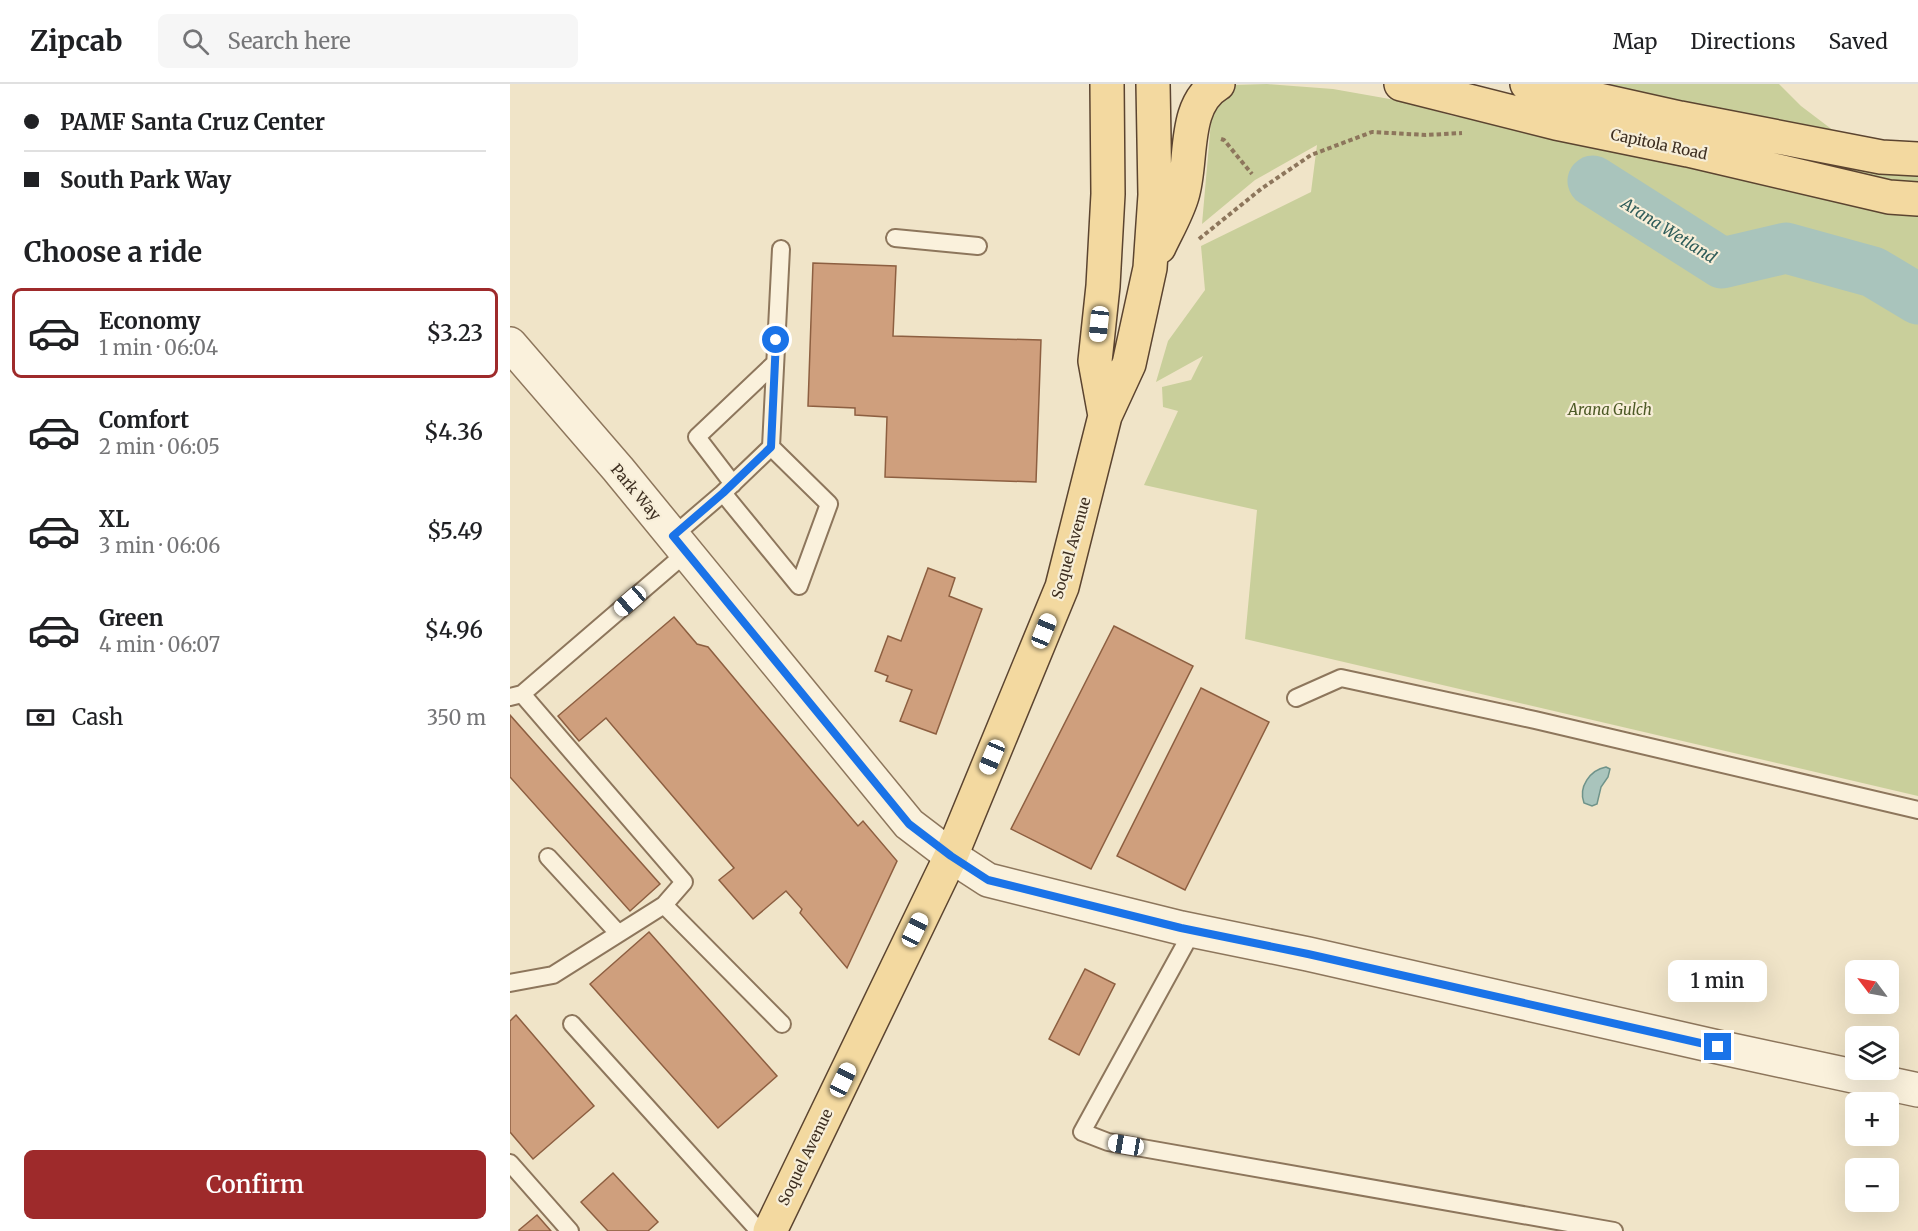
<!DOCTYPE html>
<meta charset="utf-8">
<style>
:root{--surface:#fff;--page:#f6f6f6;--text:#202124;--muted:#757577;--line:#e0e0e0;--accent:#9e2a2b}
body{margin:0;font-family:Merriweather,serif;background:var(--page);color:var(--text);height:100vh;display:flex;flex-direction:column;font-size:22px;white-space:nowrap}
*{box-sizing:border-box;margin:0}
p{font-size:20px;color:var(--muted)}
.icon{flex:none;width:33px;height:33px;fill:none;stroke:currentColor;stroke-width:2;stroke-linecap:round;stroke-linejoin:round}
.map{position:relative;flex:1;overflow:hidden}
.drawer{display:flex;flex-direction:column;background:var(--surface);width:510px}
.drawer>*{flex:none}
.guide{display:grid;align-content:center;height:132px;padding:0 24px;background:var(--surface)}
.needle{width:39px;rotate:302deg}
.controls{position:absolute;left:1335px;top:876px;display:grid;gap:12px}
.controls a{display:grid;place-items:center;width:54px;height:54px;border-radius:9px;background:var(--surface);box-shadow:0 6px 24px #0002;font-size:30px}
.end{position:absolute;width:27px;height:27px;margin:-14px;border:8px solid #1a73e8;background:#fff;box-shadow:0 0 0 3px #fff}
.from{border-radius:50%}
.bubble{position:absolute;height:42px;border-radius:9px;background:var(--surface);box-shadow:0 6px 24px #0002;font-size:20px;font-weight:600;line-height:42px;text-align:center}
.car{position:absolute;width:18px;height:36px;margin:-18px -9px;border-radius:8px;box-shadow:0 0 4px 2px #0007;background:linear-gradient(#fff 24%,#345 0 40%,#fff 0 76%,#345 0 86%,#fff 0)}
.guide b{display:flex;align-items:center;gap:21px;height:57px;font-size:22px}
.guide b+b{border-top:2px solid var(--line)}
.guide i{width:15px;height:15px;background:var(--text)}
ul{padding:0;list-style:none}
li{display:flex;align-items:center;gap:18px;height:90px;margin:0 12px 9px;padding:0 12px;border:3px solid transparent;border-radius:9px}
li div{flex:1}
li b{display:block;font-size:22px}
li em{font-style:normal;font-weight:600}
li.selected{border-color:var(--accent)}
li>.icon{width:54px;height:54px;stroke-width:1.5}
h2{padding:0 24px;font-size:27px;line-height:72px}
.pay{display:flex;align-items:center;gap:15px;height:66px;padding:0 24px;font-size:22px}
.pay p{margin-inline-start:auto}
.button{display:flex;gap:12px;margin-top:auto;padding:12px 24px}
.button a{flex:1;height:69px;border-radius:9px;background:var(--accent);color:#fff;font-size:24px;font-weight:600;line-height:69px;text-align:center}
header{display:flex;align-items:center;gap:36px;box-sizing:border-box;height:84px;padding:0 30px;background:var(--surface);border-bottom:2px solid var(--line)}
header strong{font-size:28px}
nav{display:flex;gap:33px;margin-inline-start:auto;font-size:21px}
.search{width:420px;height:54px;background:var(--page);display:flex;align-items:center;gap:15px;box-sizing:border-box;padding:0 21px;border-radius:9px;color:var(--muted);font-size:22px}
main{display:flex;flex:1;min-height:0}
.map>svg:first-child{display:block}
.green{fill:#c9cf9b}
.water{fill:#a9c4bc;stroke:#6f938a;stroke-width:1.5}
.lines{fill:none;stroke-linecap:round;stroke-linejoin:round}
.river{stroke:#a9c4bc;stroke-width:51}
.building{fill:#cf9f7d;stroke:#8d5f41;stroke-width:1.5}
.lane-casing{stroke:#8d765c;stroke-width:20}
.street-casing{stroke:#8d765c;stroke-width:36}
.primary-casing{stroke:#5b4430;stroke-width:36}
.path{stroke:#8d765c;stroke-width:4;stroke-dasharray:4.5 3;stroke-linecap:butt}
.lane{stroke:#faf1dc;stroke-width:16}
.street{stroke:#faf1dc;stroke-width:33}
.primary{stroke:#f3d9a0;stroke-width:33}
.route{stroke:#1a73e8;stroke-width:8}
.labels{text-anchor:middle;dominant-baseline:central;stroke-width:4.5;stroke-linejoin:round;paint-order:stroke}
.street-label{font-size:15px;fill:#3d2e20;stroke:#f7eed8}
.park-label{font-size:15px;font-style:italic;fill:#4d5a26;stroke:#f7eed8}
.water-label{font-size:16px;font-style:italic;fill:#2f5d5a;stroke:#f7eed8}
</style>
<header>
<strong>Zipcab</strong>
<div class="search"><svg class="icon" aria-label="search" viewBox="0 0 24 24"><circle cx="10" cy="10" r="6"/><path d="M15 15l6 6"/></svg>Search here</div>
<nav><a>Map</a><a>Directions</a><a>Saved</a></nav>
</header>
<main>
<section class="drawer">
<div class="guide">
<b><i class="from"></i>PAMF Santa Cruz Center</b>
<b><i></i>South Park Way</b>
</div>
<h2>Choose a ride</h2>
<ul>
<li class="selected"><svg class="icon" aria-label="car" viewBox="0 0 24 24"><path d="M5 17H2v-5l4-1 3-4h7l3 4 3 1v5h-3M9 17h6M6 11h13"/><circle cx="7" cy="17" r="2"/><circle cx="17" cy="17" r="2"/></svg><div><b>Economy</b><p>1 min · 06:04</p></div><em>$3.23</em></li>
<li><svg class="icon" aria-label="car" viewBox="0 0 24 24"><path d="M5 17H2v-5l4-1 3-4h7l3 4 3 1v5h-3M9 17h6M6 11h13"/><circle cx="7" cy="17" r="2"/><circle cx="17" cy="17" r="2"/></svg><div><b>Comfort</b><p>2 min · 06:05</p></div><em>$4.36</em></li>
<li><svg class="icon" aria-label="car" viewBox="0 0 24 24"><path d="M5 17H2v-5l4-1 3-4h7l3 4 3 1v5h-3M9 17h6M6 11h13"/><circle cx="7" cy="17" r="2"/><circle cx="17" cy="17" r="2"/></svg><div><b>XL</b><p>3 min · 06:06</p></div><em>$5.49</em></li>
<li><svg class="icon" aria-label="car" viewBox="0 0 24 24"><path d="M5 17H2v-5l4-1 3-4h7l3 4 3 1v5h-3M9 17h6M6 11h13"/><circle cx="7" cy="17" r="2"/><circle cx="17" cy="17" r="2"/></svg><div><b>Green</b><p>4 min · 06:07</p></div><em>$4.96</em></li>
</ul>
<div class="pay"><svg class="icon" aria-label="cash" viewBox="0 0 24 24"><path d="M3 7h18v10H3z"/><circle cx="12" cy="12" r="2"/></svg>Cash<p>350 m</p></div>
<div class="button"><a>Confirm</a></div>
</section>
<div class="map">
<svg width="1408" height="1147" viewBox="0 0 1408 1147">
<rect width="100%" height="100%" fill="#f0e4c8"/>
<path class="green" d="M757,0L823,5L891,17L943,32L986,38L1015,0H1269L1291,22L1349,66L1408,88V712L735,555L747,426L634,401L668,327L653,323L652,303L681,296L693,272L646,298L658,257L695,206L691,162L801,108L807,61L745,96L692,140L702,26L723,1Z"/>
<path class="water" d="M1096,683L1100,685L1098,693L1091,703L1087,720L1082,722L1074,719C1068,703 1080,686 1096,683Z"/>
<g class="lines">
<path class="river" d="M1083,97L1212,179L1276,164L1363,188L1408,215"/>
</g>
<path class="building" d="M303,179L386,182L383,252L531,256L526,398L375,393L377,333L345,331V324L298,322Z
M418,484L445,494L439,512L472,525L426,650L390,637L402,606L376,597L378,592L365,587L378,552L391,557Z
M164,533L187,560L198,563L348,742L353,737L387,777L337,884L290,829L292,825L276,807L243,835L209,796L224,784L96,634L69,657L48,632Z
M604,542L683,582L581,785L501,745Z
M691,604L759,638L675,806L607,772Z
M0,631L150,800L120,827L0,693Z
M139,848L267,992L208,1044L80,900Z
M575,885L605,900L569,971L539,955Z
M6,931L84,1022L23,1075L0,1048V937Z
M103,1089L148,1138L138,1147H98L71,1118Z
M27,1131L41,1147H9V1146Z"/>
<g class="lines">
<defs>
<path id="lane" d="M385,154L468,162
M261,363L271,165
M223,400L187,353L265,279
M163,452L213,409L289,502L319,420L261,363L213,409
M12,610L174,798L154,821
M0,613L12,610L176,469
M786,614L831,594L1025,636L1408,726
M38,773L108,849
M683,846L572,1048L598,1058L1104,1147
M0,899L43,891L154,821L272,940
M62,940L249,1147
M0,1079L60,1147"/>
<path id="street" d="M0,260L108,385L399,740L441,772L478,796L671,844L798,870L1208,963L1408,1006"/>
<path id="primary" d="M891,0L1046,39L1178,66L1379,113L1408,115
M1017,0L1170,34L1371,73L1408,75
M649,163C657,146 667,129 672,112C683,77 672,21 708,0
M595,332L585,277L593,202L598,110L597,0
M260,1147L441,772L552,503L595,332L619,280L640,184L645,111L643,0"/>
</defs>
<use href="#lane" class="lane-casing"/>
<use href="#street" class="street-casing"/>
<use href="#primary" class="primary-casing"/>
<path class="path" d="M711,55L714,56L742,90
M689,155L751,105L801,71L862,48L916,51L952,49"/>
<use href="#lane" class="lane"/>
<use href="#street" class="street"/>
<use href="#primary" class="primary"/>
</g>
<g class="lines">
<path class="route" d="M266,256L261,363L213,409L163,452L399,740L441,772L478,796L671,844L798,870L1208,963"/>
</g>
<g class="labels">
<g class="street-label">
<text transform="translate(1149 60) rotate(12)">Capitola Road</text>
<text transform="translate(126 408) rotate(50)">Park Way</text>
<text transform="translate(561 464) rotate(-74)">Soquel Avenue</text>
<text transform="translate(295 1073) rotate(-64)">Soquel Avenue</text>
</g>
<g class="park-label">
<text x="1100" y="325">Arana Gulch</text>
</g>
<g class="water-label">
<text transform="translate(1159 146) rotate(32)">Arana Wetland</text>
</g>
</g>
</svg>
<div class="controls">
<a><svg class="needle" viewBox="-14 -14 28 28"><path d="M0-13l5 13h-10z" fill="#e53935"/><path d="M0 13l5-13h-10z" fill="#757577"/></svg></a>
<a><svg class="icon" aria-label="layers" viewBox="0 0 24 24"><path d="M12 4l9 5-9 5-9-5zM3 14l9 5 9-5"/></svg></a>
<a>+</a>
<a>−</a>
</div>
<i class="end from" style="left:266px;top:256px"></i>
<i class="end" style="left:1208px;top:963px"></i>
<div class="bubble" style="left:1158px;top:876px;width:99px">1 min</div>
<i class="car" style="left:589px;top:240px;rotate:186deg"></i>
<i class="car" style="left:120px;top:517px;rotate:229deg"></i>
<i class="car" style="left:534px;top:547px;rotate:22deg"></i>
<i class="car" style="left:482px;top:673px;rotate:203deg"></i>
<i class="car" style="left:405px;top:846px;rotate:26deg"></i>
<i class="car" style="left:333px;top:996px;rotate:26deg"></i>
<i class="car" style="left:616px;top:1061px;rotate:280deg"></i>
</div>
</main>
